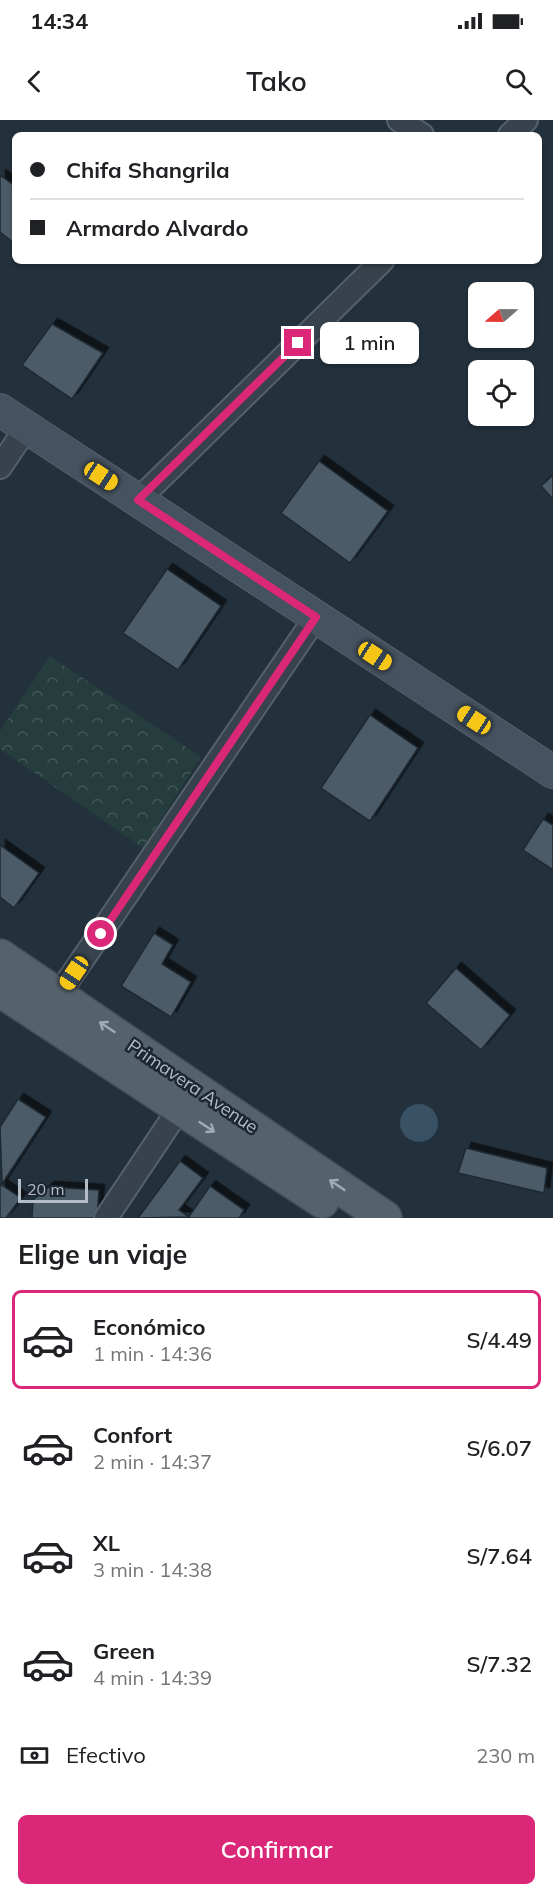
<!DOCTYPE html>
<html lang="es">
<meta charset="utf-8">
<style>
:root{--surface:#fff;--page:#f2f2f2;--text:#202124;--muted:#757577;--line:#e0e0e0;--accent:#db2777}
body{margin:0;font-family:Mulish,sans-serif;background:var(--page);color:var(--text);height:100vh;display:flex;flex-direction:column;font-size:22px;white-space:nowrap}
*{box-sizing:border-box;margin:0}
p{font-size:20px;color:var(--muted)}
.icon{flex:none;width:33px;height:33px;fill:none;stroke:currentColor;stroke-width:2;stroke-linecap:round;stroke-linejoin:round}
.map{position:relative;height:1098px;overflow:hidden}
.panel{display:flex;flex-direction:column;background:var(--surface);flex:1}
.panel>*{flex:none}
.hud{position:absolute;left:12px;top:12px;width:530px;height:132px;border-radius:9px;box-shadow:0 2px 4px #0004;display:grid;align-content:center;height:132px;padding:0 18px;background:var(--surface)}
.needle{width:39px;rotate:250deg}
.controls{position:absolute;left:468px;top:162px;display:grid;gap:12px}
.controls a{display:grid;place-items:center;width:66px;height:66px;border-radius:9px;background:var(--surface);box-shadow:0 2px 4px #0004;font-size:30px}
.scale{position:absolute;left:18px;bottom:15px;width:70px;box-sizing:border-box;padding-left:6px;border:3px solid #b3bdc7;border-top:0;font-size:16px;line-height:21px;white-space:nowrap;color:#b3bdc7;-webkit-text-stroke:4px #1c2731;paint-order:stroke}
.end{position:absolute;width:27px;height:27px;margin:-14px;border:8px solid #db2777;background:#fff;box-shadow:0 0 0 3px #fff}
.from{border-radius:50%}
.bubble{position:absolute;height:42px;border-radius:9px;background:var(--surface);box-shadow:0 2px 4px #0004;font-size:20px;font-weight:600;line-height:42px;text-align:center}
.car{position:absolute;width:18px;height:36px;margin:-18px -9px;border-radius:8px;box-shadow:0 0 4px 2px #0007;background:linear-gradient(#f5c518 24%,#345 0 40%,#f5c518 0 76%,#345 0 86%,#f5c518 0)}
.hud b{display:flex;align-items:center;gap:21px;height:57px;font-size:22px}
.hud b+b{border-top:2px solid var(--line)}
.hud i{width:15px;height:15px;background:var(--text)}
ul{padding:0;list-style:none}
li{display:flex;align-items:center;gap:18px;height:99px;margin:0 12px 9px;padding:0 6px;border:3px solid transparent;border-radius:9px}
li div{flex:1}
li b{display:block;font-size:22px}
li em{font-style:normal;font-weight:600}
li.selected{border-color:var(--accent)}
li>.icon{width:54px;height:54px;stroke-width:1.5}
h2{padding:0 18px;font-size:27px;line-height:72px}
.pay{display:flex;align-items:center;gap:15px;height:66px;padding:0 18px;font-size:22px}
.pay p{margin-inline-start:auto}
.primary-button{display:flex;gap:12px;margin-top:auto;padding:12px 18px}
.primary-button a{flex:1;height:69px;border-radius:9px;background:var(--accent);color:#fff;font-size:24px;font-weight:600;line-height:69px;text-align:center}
.status{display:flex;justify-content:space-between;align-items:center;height:42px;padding:0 30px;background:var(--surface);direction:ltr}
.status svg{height:16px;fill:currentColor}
header{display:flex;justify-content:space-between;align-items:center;height:78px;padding:0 18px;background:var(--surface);font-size:27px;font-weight:600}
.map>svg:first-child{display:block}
.forest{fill:url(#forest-crowns)}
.water{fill:#395165}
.building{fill:#4c5b67;stroke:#1e2933;stroke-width:1.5;filter:url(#shadow)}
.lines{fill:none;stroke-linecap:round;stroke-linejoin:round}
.street-casing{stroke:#55606a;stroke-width:26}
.secondary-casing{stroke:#55606a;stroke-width:34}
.primary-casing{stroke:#434e58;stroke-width:36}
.street{stroke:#37424c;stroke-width:22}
.secondary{stroke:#45525f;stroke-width:32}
.primary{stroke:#55626c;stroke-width:33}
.oneway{stroke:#a0abb5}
.route{stroke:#db2777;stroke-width:8}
.labels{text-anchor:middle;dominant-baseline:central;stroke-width:5;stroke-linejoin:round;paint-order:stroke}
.street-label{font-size:18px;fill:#b3bdc7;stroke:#1c2731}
</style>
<div class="status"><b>14:34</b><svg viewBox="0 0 49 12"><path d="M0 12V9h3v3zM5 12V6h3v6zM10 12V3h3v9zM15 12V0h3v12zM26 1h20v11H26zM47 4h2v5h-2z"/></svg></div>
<header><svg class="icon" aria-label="back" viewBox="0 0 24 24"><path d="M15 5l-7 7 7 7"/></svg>Tako<svg class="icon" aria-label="search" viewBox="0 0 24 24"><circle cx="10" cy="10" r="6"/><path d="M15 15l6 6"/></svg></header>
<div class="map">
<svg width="553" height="1098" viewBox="0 0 553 1098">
<defs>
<pattern id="forest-crowns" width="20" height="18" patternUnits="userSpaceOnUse" patternTransform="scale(1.5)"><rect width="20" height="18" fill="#253d3c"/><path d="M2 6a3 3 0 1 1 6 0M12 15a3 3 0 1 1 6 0" fill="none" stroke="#425757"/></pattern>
<filter id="shadow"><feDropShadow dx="5.5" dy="-5.5" stdDeviation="0" flood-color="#0009"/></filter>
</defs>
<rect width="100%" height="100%" fill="#23313c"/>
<path class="forest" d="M50,536L201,637L143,728L0,629V611Z"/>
<path class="water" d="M400 1003a19 19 0 1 1 38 0a19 19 0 1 1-38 0Z"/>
<path class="building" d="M0,55L15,66V124L0,112Z
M52,204L103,233L72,279L22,245Z
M319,341L388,391L350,443L281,393Z
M553,355V379L541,366Z
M167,449L221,486L178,550L123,513Z
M370,595L418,628L370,701L321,668Z
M543,699L553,705V750L523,730Z
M0,725L39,753L14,788L0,777Z
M154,813L173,825L162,844L191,862L171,897L121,866Z
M456,848L510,895L481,930L426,883Z
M18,979L46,997L2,1064L0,1007Z
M466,1028L547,1048L544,1073L458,1053Z
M180,1041L203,1058L179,1090L189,1097L138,1098Z
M0,1064L21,1078L6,1098H0Z
M210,1066L244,1090L239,1098H188Z
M49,1067L99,1070L97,1098H32L33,1080Z"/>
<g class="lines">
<defs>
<path id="street" d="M399,0L422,15
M510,15L526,0
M0,347L27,307
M138,380L382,141
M59,874L316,497
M106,1098L179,989"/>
<path id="secondary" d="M0,290L553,652"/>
<path id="primary" d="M0,836L385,1098
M0,870L322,1081"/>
</defs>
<use href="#street" class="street-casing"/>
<use href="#secondary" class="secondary-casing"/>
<use href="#primary" class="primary-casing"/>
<use href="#street" class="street"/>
<use href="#secondary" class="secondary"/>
<use href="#primary" class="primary"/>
</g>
<defs><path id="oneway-shaft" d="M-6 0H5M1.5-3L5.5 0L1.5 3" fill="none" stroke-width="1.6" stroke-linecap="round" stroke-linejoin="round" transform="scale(1.5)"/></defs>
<g class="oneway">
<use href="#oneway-shaft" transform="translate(107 907) rotate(-146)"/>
<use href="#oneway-shaft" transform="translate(207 1007) rotate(33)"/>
<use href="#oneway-shaft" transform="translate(337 1065) rotate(-146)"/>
</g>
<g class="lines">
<path class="route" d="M101,814L316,497L138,380L298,223"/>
</g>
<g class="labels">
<g class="street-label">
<text transform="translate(193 966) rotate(34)">Primavera Avenue</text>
</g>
</g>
</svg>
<div class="controls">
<a><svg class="needle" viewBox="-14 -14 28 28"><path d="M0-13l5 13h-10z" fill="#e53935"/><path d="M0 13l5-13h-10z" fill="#757577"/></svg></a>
<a><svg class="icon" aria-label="locate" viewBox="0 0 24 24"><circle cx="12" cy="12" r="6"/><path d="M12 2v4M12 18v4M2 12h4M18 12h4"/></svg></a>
</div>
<div class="scale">20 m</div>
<i class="end from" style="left:101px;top:814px"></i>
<i class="end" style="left:298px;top:223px"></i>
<div class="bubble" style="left:320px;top:202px;width:99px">1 min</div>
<i class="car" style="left:101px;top:356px;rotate:123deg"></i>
<i class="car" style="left:375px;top:536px;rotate:123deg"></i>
<i class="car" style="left:474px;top:600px;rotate:303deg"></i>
<i class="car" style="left:74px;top:853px;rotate:214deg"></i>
<div class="hud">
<b><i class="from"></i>Chifa Shangrila</b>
<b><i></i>Armardo Alvardo</b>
</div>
</div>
<section class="panel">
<h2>Elige un viaje</h2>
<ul>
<li class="selected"><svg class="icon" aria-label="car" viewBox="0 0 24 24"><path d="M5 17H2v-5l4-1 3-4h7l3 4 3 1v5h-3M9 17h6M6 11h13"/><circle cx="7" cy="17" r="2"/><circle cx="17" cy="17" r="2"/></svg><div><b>Económico</b><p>1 min · 14:36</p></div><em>S/4.49</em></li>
<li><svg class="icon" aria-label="car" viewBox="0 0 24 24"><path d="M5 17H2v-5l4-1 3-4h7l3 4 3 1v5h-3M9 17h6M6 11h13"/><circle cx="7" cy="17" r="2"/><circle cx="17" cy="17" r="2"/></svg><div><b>Confort</b><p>2 min · 14:37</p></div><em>S/6.07</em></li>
<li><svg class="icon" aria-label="car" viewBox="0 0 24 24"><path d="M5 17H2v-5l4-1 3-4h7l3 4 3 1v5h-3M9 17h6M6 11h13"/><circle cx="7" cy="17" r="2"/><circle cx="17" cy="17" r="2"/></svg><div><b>XL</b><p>3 min · 14:38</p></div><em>S/7.64</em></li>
<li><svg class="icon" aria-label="car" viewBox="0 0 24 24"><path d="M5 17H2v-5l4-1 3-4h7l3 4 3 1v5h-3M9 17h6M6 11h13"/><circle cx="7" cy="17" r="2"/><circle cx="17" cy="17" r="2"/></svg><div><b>Green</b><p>4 min · 14:39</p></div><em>S/7.32</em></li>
</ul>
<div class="pay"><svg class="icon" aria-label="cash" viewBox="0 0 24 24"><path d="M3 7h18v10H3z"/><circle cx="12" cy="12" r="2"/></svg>Efectivo<p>230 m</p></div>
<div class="primary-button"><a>Confirmar</a></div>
</section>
